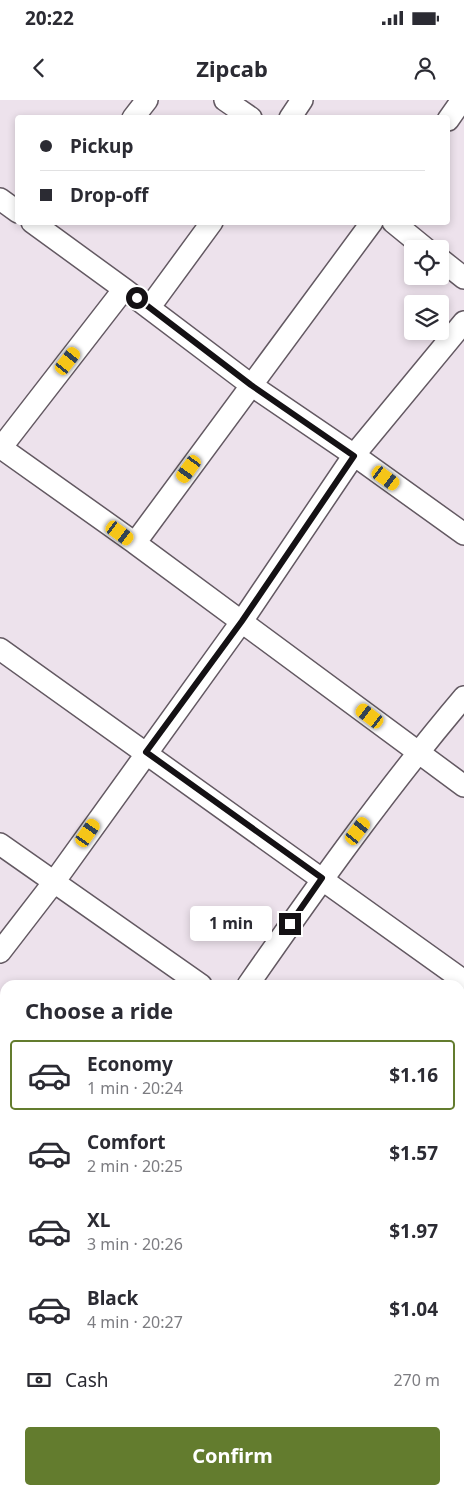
<!DOCTYPE html>
<meta charset="utf-8">
<style>
:root{--surface:#fff;--page:#f2f2f3;--text:#2b2b33;--muted:#7c7c81;--line:#e1e1e2;--accent:#637c2e}
body{margin:0;font-family:"Noto Sans",sans-serif;background:var(--page);color:var(--text);height:100vh;display:flex;flex-direction:column;font-size:19px;white-space:nowrap}
*{box-sizing:border-box;margin:0}
p{font-size:16px;color:var(--muted)}
.icon{flex:none;width:28px;height:28px;fill:none;stroke:currentColor;stroke-width:2;stroke-linecap:round;stroke-linejoin:round}
.map{position:relative;flex:1;overflow:hidden}
.drawer{position:absolute;left:0px;top:880px;width:465px;height:515px;display:flex;flex-direction:column;background:var(--surface);border-radius:15px 15px 0 0;box-shadow:0 2px 8px #0003}
.drawer>*{flex:none}
.hud{position:absolute;left:15px;top:15px;width:435px;height:110px;border-radius:5px;box-shadow:0 2px 8px #0003;display:grid;align-content:center;height:110px;padding:0 25px;background:var(--surface)}
.buttons{position:absolute;left:404px;top:140px;display:grid;gap:10px}
.buttons a{display:grid;place-items:center;width:45px;height:45px;border-radius:5px;background:var(--surface);box-shadow:0 2px 8px #0003;font-size:25px}
.end{position:absolute;width:22px;height:22px;margin:-11px;border:6px solid #141114;background:#fff;box-shadow:0 0 0 2px #fff}
.from{border-radius:50%}
.bubble{position:absolute;height:35px;border-radius:5px;background:var(--surface);box-shadow:0 2px 8px #0003;font-size:16px;font-weight:700;line-height:35px;text-align:center}
.car{position:absolute;width:15px;height:30px;margin:-15px -8px;border-radius:6px;box-shadow:0 0 4px 1px #0007;background:linear-gradient(#f5c518 24%,#345 0 40%,#f5c518 0 76%,#345 0 86%,#f5c518 0)}
.hud b{display:flex;align-items:center;gap:18px;height:48px;font-size:19px}
.hud b+b{border-top:1px solid var(--line)}
.hud i{width:12px;height:12px;background:var(--text)}
ul{padding:0;list-style:none}
li{display:flex;align-items:center;gap:15px;height:70px;margin:0 10px 8px;padding:0 15px;border:2px solid transparent;border-radius:5px}
li div{flex:1}
li b{display:block;font-size:19px}
li em{font-style:normal;font-weight:700}
li.selected{border-color:var(--accent)}
li>.icon{width:45px;height:45px;stroke-width:1.5}
h2{padding:0 25px;font-size:22px;line-height:60px}
.pay{display:flex;align-items:center;gap:12px;height:55px;padding:0 25px;font-size:19px}
.pay p{margin-inline-start:auto}
.primary-button{display:flex;gap:10px;margin-top:auto;padding:10px 25px}
.primary-button a{flex:1;height:58px;border-radius:5px;background:var(--accent);color:#fff;font-size:20px;font-weight:700;line-height:58px;text-align:center}
.status{display:flex;justify-content:space-between;align-items:center;height:35px;padding:0 25px;background:var(--surface);direction:ltr}
.status svg{height:14px;fill:currentColor}
header{display:flex;justify-content:space-between;align-items:center;height:65px;padding:0 25px;background:var(--surface);font-size:22px;font-weight:700}
.map>svg:first-child{display:block}
.lines{fill:none;stroke-linecap:round;stroke-linejoin:round}
.minor-casing{stroke:#635962;stroke-width:24}
.minor{stroke:#fff;stroke-width:21}
.route{stroke:#141114;stroke-width:6}
</style>
<div class="status"><b>20:22</b><svg viewBox="0 0 49 12"><path d="M0 12V9h3v3zM5 12V6h3v6zM10 12V3h3v9zM15 12V0h3v12zM26 1h20v11H26zM47 4h2v5h-2z"/></svg></div>
<header><svg class="icon" aria-label="back" viewBox="0 0 24 24"><path d="M15 5l-7 7 7 7"/></svg>Zipcab<svg class="icon" aria-label="person" viewBox="0 0 24 24"><circle cx="12" cy="8" r="4"/><path d="M4 21q1-7 8-7t8 7"/></svg></header>
<div class="map">
<svg width="464" height="1395" viewBox="0 0 464 1395">
<rect width="100%" height="100%" fill="#ede2ec"/>
<g class="lines">
<defs>
<path id="minor" d="M225,0L251,18
M133,18L147,0
M290,18L302,0
M448,20L462,0
M0,99L18,112
M32,122L124,189L251,285L354,355L464,222
M372,122L135,443L464,686
M393,122L426,149
M440,159L464,178
M149,208L212,122
M0,347L135,443
M0,349L124,189
M0,549L464,881
M0,744L201,885
M0,852L54,782L242,521L354,355L464,434
M248,885C317,786 386,689 464,597
M460,984L464,979
M460,1075L464,1078
M0,1102L5,1105
M460,1168L464,1170
M0,1221L5,1214
M460,1225L464,1220
M0,1353L5,1357
M460,1362L464,1356
M51,1390L58,1395
M400,1390L407,1395
M136,1395L139,1390
M437,1395L440,1390"/>
</defs>
<use href="#minor" class="minor-casing"/>
<use href="#minor" class="minor"/>
</g>
<g class="lines">
<path class="route" d="M137,198L251,285L354,356L242,521L146,652L322,778L290,824"/>
</g>
</svg>
<div class="buttons">
<a><svg class="icon" aria-label="locate" viewBox="0 0 24 24"><circle cx="12" cy="12" r="6"/><path d="M12 2v4M12 18v4M2 12h4M18 12h4"/></svg></a>
<a><svg class="icon" aria-label="layers" viewBox="0 0 24 24"><path d="M12 4l9 5-9 5-9-5zM3 14l9 5 9-5"/></svg></a>
</div>
<i class="end from" style="left:137px;top:198px"></i>
<i class="end" style="left:290px;top:824px"></i>
<div class="bubble" style="left:190px;top:806px;width:82px">1 min</div>
<i class="car" style="left:68px;top:261px;rotate:38deg"></i>
<i class="car" style="left:189px;top:369px;rotate:216deg"></i>
<i class="car" style="left:386px;top:378px;rotate:126deg"></i>
<i class="car" style="left:120px;top:433px;rotate:126deg"></i>
<i class="car" style="left:370px;top:616px;rotate:307deg"></i>
<i class="car" style="left:358px;top:731px;rotate:37deg"></i>
<i class="car" style="left:88px;top:733px;rotate:35deg"></i>
<div class="hud">
<b><i class="from"></i>Pickup</b>
<b><i></i>Drop-off</b>
</div>
<section class="drawer">
<h2>Choose a ride</h2>
<ul>
<li class="selected"><svg class="icon" aria-label="car" viewBox="0 0 24 24"><path d="M5 17H2v-5l4-1 3-4h7l3 4 3 1v5h-3M9 17h6M6 11h13"/><circle cx="7" cy="17" r="2"/><circle cx="17" cy="17" r="2"/></svg><div><b>Economy</b><p>1 min · 20:24</p></div><em>$1.16</em></li>
<li><svg class="icon" aria-label="car" viewBox="0 0 24 24"><path d="M5 17H2v-5l4-1 3-4h7l3 4 3 1v5h-3M9 17h6M6 11h13"/><circle cx="7" cy="17" r="2"/><circle cx="17" cy="17" r="2"/></svg><div><b>Comfort</b><p>2 min · 20:25</p></div><em>$1.57</em></li>
<li><svg class="icon" aria-label="car" viewBox="0 0 24 24"><path d="M5 17H2v-5l4-1 3-4h7l3 4 3 1v5h-3M9 17h6M6 11h13"/><circle cx="7" cy="17" r="2"/><circle cx="17" cy="17" r="2"/></svg><div><b>XL</b><p>3 min · 20:26</p></div><em>$1.97</em></li>
<li><svg class="icon" aria-label="car" viewBox="0 0 24 24"><path d="M5 17H2v-5l4-1 3-4h7l3 4 3 1v5h-3M9 17h6M6 11h13"/><circle cx="7" cy="17" r="2"/><circle cx="17" cy="17" r="2"/></svg><div><b>Black</b><p>4 min · 20:27</p></div><em>$1.04</em></li>
</ul>
<div class="pay"><svg class="icon" aria-label="cash" viewBox="0 0 24 24"><path d="M3 7h18v10H3z"/><circle cx="12" cy="12" r="2"/></svg>Cash<p>270 m</p></div>
<div class="primary-button"><a>Confirm</a></div>
</section>
</div>
